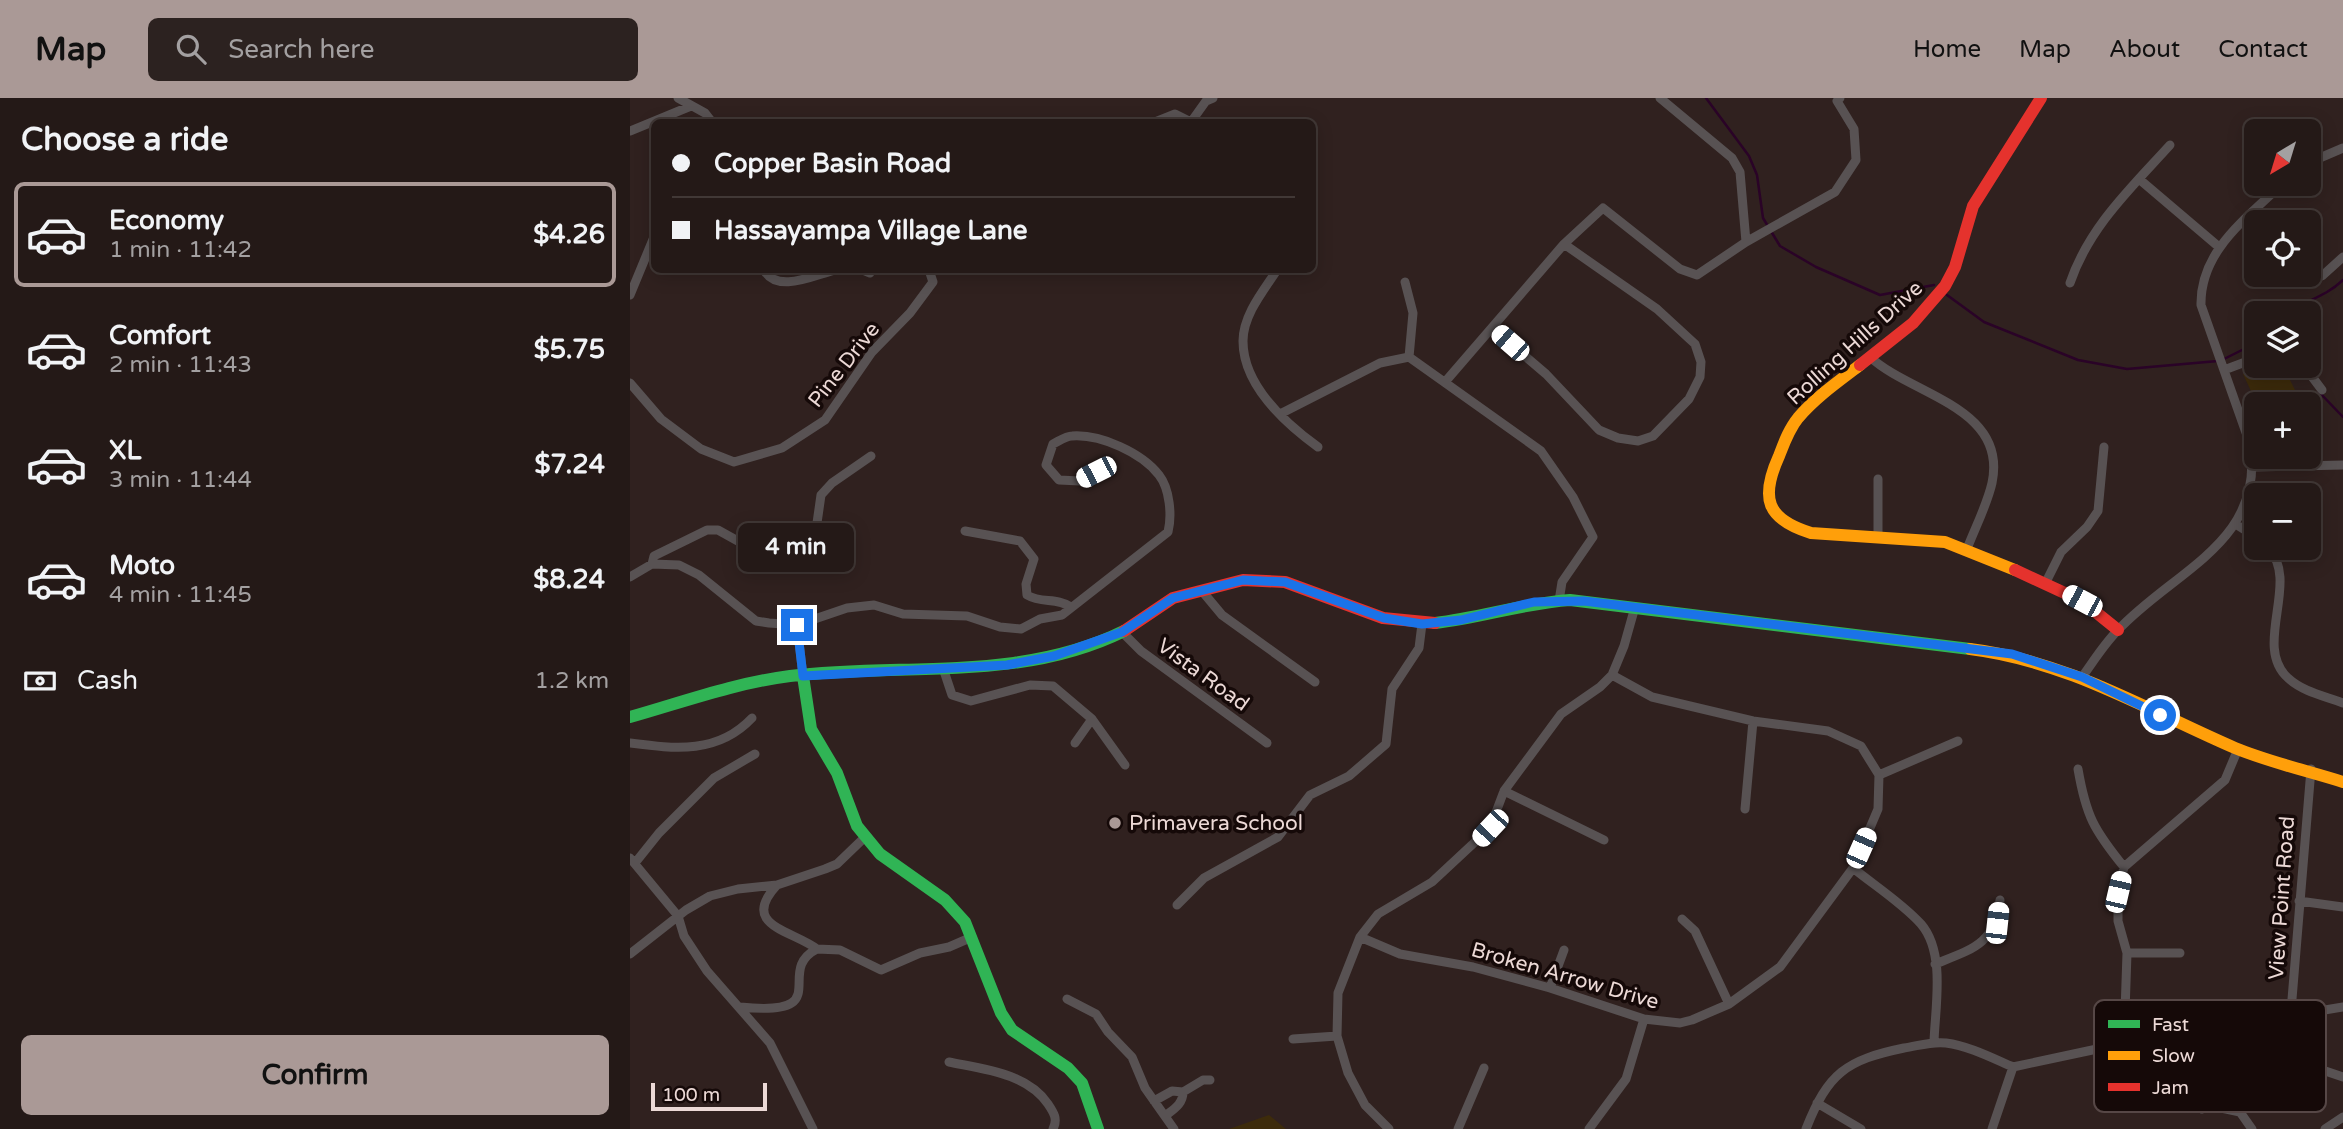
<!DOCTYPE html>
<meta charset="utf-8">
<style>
:root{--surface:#241917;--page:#2c2220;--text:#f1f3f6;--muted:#a3a0a1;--line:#413836;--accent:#aa9996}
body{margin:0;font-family:"Varela Round",sans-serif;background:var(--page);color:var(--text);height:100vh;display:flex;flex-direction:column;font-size:26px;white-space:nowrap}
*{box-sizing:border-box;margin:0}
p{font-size:23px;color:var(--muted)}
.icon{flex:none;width:38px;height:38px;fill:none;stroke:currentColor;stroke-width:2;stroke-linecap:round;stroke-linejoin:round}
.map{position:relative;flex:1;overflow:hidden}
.side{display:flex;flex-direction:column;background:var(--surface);width:630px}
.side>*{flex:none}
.hud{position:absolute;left:21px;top:21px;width:665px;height:154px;border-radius:10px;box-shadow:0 4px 18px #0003,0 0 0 2px var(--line);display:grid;align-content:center;height:154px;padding:0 21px;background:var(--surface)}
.needle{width:46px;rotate:218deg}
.buttons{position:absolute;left:1614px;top:21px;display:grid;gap:14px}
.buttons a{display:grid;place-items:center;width:77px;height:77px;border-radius:10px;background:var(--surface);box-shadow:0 4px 18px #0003,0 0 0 2px var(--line);font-size:35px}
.scale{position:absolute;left:21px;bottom:18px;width:116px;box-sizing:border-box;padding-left:7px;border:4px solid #ecd9d6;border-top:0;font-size:19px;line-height:24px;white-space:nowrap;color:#ecd9d6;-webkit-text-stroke:5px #150908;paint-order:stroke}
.end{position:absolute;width:32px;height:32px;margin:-16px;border:9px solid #1a73e8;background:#fff;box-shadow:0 0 0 4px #fff}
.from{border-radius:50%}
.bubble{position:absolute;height:49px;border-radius:10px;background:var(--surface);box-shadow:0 4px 18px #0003,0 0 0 2px var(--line);font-size:23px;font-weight:700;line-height:49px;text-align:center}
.car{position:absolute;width:21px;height:42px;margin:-21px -10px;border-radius:9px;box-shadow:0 0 5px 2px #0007;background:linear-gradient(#fff 24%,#345 0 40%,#fff 0 76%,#345 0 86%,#fff 0)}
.hud b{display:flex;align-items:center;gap:24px;height:66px;font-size:26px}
.hud b+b{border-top:2px solid var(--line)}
.hud i{width:18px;height:18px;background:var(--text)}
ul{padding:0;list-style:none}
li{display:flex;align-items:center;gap:21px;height:105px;margin:0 14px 10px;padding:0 7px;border:4px solid transparent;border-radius:10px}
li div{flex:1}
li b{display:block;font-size:26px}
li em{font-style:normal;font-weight:700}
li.active{border-color:var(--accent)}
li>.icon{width:63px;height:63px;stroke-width:1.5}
h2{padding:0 21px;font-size:32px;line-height:84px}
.pay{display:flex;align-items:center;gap:18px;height:77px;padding:0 21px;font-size:26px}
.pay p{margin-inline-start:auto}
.button{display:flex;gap:14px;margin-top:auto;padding:14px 21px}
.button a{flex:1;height:80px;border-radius:10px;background:var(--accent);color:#111;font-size:28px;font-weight:700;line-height:80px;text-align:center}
header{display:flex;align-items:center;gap:42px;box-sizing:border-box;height:98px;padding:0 35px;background:var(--accent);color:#111}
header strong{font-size:33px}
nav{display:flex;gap:38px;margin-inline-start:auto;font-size:24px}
.search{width:490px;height:63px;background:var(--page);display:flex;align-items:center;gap:18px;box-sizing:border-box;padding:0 24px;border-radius:10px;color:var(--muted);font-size:26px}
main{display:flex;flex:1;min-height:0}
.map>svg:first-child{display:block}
.green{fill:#3d2b0b}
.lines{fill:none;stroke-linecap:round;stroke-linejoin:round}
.stream{stroke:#2a0327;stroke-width:2.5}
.street{stroke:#585253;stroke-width:9}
.fast{stroke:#30b455;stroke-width:12}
.slow{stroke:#ff9f0a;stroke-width:12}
.jam{stroke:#e5322d;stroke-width:12}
.route{stroke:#1a73e8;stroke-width:9}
.poi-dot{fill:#aa9996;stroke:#150908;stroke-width:2.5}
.labels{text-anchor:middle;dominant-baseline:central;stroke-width:7;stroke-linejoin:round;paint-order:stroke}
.street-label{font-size:21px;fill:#ecd9d6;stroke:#150908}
.poi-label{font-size:21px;fill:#ecd9d6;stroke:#150908;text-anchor:start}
.key{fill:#150908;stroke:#564746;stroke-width:2}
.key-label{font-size:19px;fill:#ecd9d6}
</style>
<header>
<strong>Map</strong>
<div class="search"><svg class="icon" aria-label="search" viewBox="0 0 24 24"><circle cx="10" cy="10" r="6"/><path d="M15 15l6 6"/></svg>Search here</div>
<nav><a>Home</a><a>Map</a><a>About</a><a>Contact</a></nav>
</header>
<main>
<section class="side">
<h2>Choose a ride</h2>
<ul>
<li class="active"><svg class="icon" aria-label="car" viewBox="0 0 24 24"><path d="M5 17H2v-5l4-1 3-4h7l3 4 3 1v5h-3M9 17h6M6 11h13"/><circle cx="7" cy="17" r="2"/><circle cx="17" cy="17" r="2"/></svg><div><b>Economy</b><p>1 min · 11:42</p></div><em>$4.26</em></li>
<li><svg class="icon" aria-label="car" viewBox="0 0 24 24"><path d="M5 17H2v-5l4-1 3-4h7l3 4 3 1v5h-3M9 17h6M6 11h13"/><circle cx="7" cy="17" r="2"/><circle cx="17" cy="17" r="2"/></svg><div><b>Comfort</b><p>2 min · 11:43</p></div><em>$5.75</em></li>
<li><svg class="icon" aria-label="car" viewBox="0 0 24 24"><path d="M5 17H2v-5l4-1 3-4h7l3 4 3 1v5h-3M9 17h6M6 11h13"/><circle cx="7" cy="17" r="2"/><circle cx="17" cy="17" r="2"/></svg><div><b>XL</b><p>3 min · 11:44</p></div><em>$7.24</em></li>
<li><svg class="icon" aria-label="car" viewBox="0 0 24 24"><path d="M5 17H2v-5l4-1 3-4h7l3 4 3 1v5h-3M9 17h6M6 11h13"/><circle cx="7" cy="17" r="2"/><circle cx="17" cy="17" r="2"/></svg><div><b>Moto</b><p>4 min · 11:45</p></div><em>$8.24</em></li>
</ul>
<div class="pay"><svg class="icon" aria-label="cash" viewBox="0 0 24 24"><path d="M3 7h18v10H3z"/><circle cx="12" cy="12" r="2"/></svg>Cash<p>1.2 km</p></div>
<div class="button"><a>Confirm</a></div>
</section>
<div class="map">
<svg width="1713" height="1031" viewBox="0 0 1713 1031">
<rect width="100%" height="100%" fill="#30211f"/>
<path class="green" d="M1630,268H1653L1668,298L1652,306H1627L1613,276Z
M639,1017L656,1031H599Z"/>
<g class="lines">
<path class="stream" d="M1076,0L1119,58L1127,77L1133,120L1150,148L1186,169L1250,197L1304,187
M1317,197L1354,224L1448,262L1497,271L1588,263
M1656,215C1675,203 1697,198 1713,182
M1594,261L1626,245
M1689,294L1713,319"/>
<path class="street" d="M48,0L75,15L82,24
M1030,0L1102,60L1110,74L1116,144
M368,24H382
M525,24L545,16L561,24L576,3L583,0
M0,33L61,8
M1678,65L1713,50
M1509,81L1589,149
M134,172C147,196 184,177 205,172
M233,172L240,175
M647,172C634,192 613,217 613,243C613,288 655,325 688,349
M1692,178L1713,159
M775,184L783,215L779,259
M1440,185C1459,129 1501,90 1540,47
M0,197L24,139
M862,230L916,276L969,332L988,340L1008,343L1023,338L1059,301L1070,279L1071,264L1065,246L1027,211L934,146
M1240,259C1281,297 1378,309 1362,385C1357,407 1345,430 1337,451
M1674,268L1692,292
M1594,272L1626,260
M815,284L934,146L973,110L1050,171L1067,177L1116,144L1205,94L1226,62L1224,31L1207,3L1210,0
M0,285L31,321L71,351L104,364L152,350L195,322L242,254L280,215L303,184L299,172
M650,316L750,265L779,259L911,353L943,399L963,439L932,484L929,503
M1624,369L1713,367
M1607,427L1626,439
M335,433L390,443L404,461L396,486L397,497C412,506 426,499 441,509
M1248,438V381
M1638,450C1671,483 1622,548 1658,580C1673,594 1695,598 1713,605
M22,466L24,458L77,432H88L124,452L177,441L186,432L191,397L202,385L241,358
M0,479L22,466L49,467L69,477L126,523L139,525L167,527L217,510L244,507L273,516L337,518L370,529L391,531L410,521L432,517L538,434C542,418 540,391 529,377C512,355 471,336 442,338C436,338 429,343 423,346L416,367L429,382L450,383L466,374
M1416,484L1431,454L1457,429L1468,413L1474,349
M572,493L592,517L685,584
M167,527L173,578
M492,534L511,553L637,645
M313,570L322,597L341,603L400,587L423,588L462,621L495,667
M982,577L1022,599L1123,623L1198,633L1231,648L1249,677
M1452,579C1463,564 1474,546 1488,532C1544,472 1636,444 1620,346L1571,207C1570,153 1616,121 1652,86
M0,645C46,651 88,656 122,620
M445,645L462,621
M1448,671C1456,718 1464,732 1494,769
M1249,677L1328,643
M874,693L974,742
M1115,711L1123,623
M0,760L48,818L54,838L77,873L140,945L183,1031
M5,765L29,735L84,680L125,656
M1223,770C1245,788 1272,805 1291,826C1316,855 1305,910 1304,944
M147,787C109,828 162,832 187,851
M1669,803L1713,809
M547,807L574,780L648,739L680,697L719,678L756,646L762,591L789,550L792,526
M1052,821L1065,833L1099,906
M730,839L770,856L843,869L920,890L1014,921L1050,925L1062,922L1099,906L1150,869L1223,770L1248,711L1249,677
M1497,855H1550
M0,856L56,812L80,798L108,791L147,787L195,771L207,766L234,740
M1305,866C1343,851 1365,846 1370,802
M920,890L934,852
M437,901L466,916L478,934L502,959L515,990L544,1031
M110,909C208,919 143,873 187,851L210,852L251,872L290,855L319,849L342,839
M1665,917L1713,909
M663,941L707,938
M1467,951L1572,1011L1582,1008L1610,1014
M1657,960L1713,979
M319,964C353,971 397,975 418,1006C424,1015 428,1021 423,1031
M553,994L573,982H580
M524,1003L542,993L553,994C553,1006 544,1011 535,1018
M1187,1005L1231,1031
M1610,1014L1657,960L1652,941L1665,917L1662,901L1681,671
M1610,1014L1622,1031
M759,1031L735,1007L718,975L707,938L708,895L730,839L748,816L802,784L860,730L874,693L931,616L970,589L982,577L994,548L1005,509
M828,1031L854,970
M959,1031L996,981L1014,921
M1176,1031C1198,975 1216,962 1274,950C1288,948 1302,943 1316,945C1339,948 1362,960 1383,969
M1362,1031L1383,969L1467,951L1495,914L1497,855L1488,823V794L1494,769L1595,682L1608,651
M1695,1031L1713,1019"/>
<path class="fast" d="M805,525C851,520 894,505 940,502L1340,551
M173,578L181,631L207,675L227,728L250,756L315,802L335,824L371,915L382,932L438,970L452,985L468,1031
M0,619C53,604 105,585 160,578C271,564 389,585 494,533"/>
<path class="slow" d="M1230,267C1209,283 1186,299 1168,320C1159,331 1154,345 1149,358C1130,400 1136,421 1181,435L1315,444L1385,472
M1340,551C1437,563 1517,612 1605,650C1639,664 1678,673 1713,684"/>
<path class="jam" d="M1230,267L1283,225L1315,188L1325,169L1343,108L1411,0
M1385,472L1452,503L1488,532
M494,533L543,500L613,482L655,484L753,520L805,525"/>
</g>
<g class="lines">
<path class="route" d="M167,527L173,578L377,567L424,558L492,534L543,500L613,482L655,484L754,520L792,526L831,522L904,504L954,503L1382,556L1452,579L1530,617"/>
</g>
<circle class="poi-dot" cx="485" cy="725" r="7"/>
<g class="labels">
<g class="street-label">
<text transform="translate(1225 245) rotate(-42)">Rolling Hills Drive</text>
<text transform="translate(214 267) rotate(-52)">Pine Drive</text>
<text transform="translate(573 577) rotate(36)">Vista Road</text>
<text transform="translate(1652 800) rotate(-86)">View Point Road</text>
<text transform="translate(935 878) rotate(16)">Broken Arrow Drive</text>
</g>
<g class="poi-label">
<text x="499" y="725">Primavera School</text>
</g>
</g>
<rect x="1464" y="902" width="232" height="112" rx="10" class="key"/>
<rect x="1478" y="922" width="32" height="8" fill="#30b455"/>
<rect x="1478" y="953" width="32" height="9" fill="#ff9f0a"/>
<rect x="1478" y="985" width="32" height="8" fill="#e5322d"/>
<g class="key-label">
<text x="1522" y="933">Fast</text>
<text x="1522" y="964">Slow</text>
<text x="1522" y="996">Jam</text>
</g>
</svg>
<div class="buttons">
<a><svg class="needle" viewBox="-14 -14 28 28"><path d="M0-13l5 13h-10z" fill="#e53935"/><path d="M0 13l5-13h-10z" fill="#a3a0a1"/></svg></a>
<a><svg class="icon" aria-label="locate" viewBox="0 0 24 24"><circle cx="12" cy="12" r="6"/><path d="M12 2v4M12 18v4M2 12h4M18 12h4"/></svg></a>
<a><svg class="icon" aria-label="layers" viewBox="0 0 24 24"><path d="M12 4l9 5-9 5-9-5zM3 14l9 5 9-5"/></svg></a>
<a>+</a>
<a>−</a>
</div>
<div class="scale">100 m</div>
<i class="end from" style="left:1530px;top:617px"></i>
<i class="end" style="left:167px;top:527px"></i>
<div class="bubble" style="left:108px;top:425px;width:116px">4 min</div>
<i class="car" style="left:880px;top:245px;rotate:311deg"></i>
<i class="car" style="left:466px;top:374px;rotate:243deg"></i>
<i class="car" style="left:1452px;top:503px;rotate:298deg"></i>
<i class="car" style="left:860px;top:730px;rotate:223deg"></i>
<i class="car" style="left:1231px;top:750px;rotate:24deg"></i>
<i class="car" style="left:1488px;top:794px;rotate:13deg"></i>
<i class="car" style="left:1367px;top:825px;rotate:6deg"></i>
<div class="hud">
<b><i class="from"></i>Copper Basin Road</b>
<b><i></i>Hassayampa Village Lane</b>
</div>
</div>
</main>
